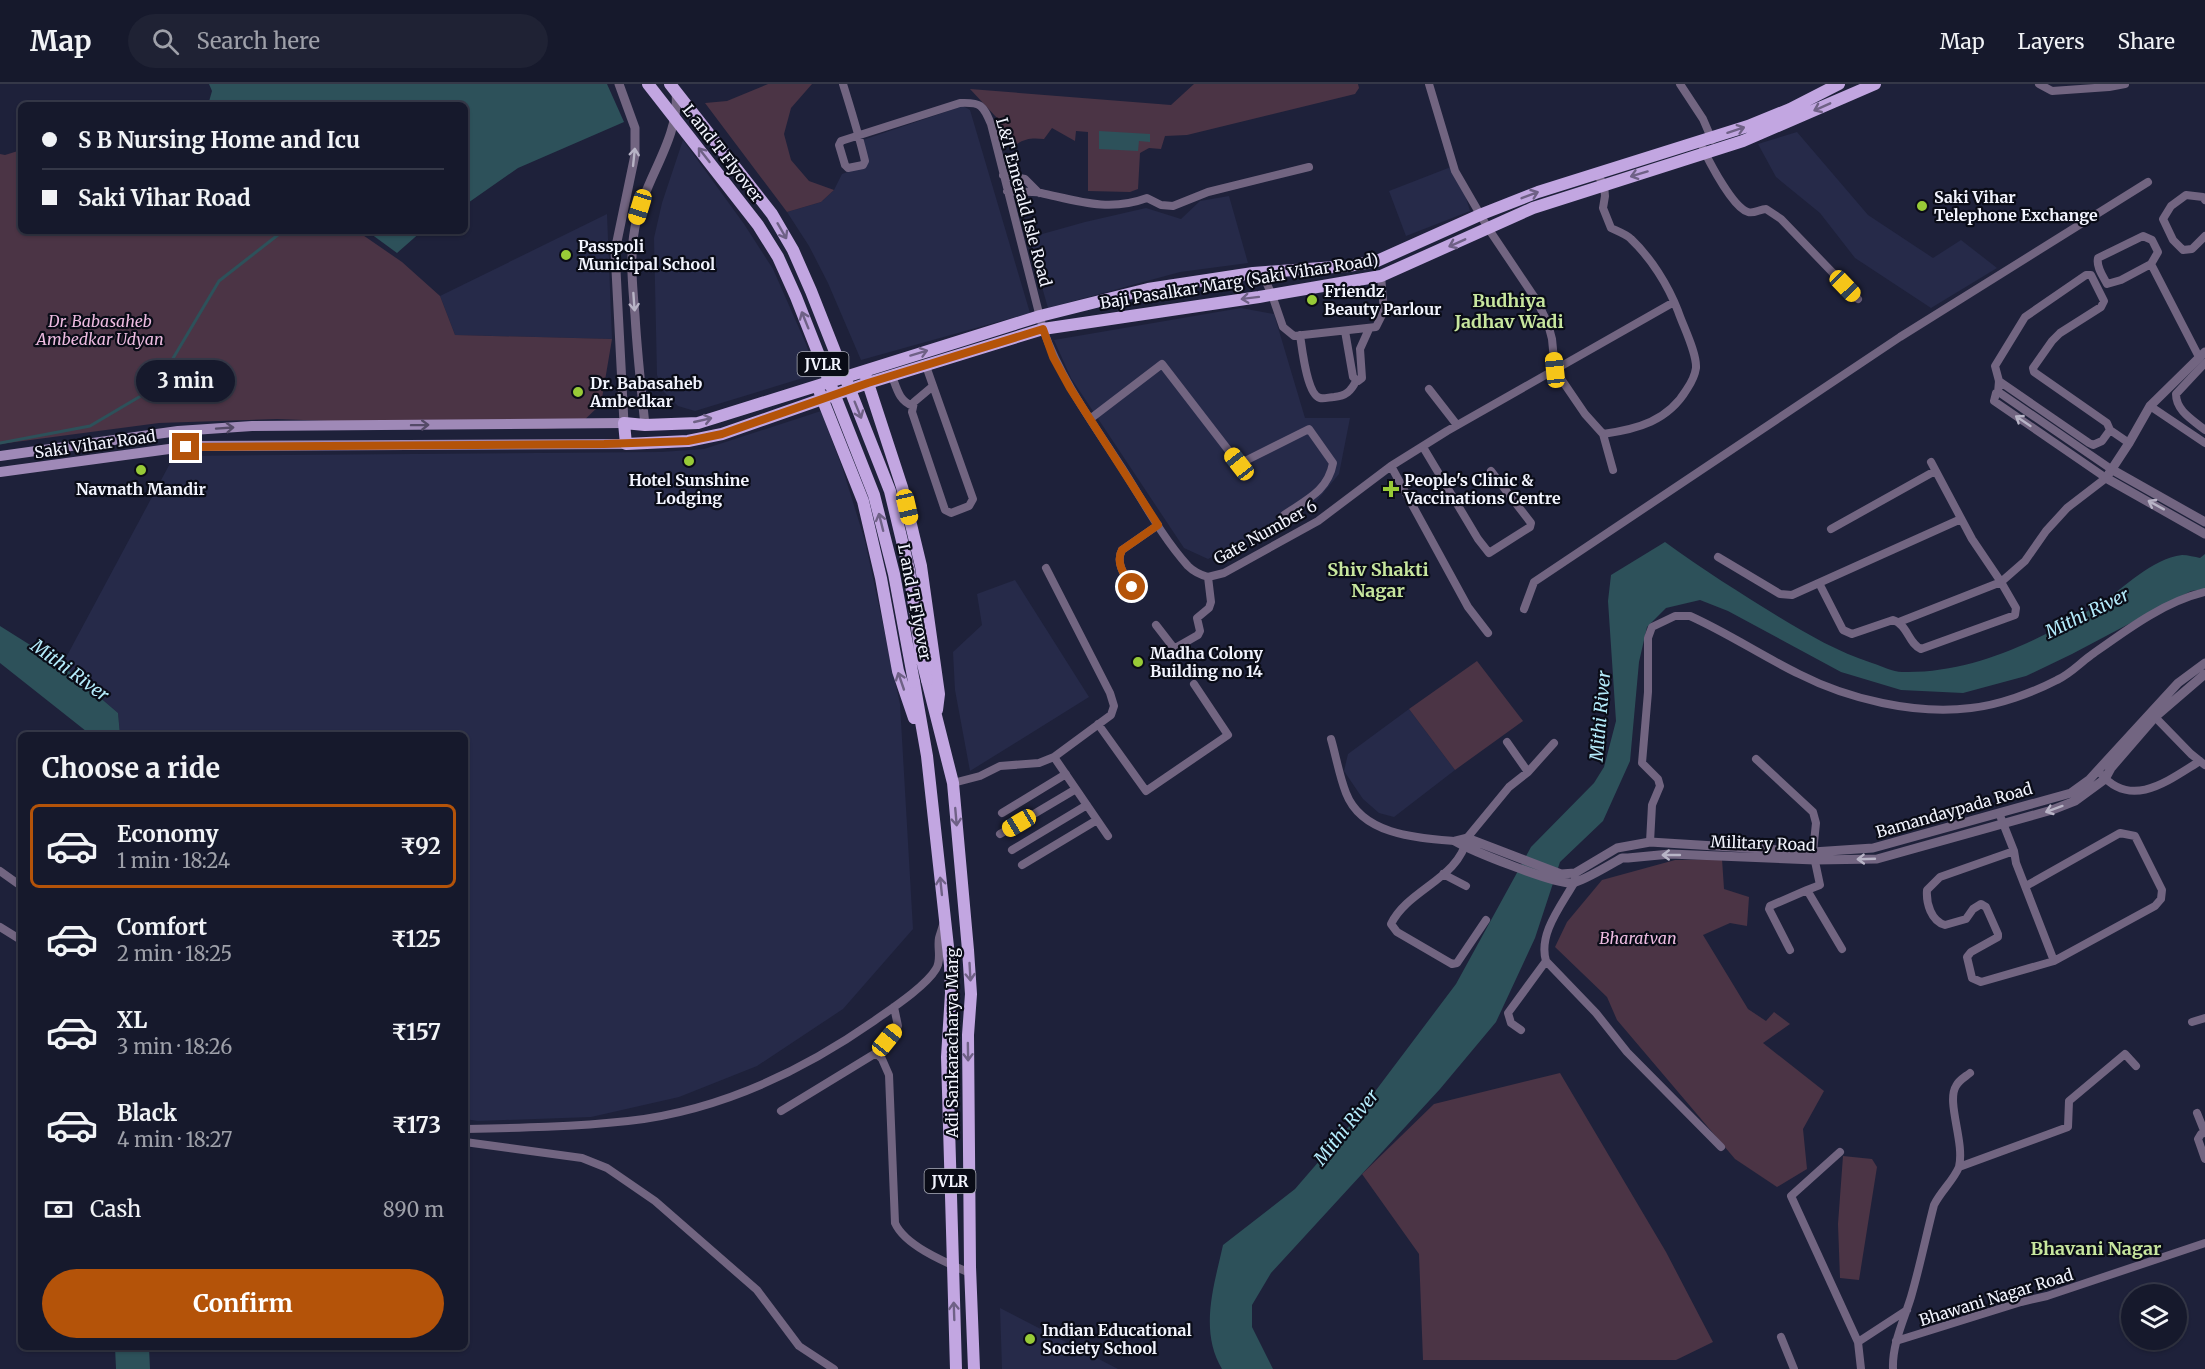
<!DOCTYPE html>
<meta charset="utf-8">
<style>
:root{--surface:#16192c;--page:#1f2234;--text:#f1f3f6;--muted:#9ea0a9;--line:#353848;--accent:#b45309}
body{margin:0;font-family:Merriweather,serif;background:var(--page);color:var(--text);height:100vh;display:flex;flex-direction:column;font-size:22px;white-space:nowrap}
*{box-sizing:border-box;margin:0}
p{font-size:20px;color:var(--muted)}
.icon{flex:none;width:33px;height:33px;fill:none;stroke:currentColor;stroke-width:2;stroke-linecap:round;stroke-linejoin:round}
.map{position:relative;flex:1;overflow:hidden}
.panel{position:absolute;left:18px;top:648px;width:450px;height:618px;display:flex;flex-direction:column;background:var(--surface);border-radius:9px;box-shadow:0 2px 4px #0004,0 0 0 2px var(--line)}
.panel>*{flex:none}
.top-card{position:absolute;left:18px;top:18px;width:450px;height:132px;border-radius:9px;box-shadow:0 2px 4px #0004,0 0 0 2px var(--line);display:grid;align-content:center;height:132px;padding:0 24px;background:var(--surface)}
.controls{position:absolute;left:2121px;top:1200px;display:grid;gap:12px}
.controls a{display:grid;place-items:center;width:66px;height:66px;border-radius:50%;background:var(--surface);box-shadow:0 2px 4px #0004,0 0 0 2px var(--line);font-size:30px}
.end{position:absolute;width:27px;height:27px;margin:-14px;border:8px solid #b45309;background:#fff;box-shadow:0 0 0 3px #fff}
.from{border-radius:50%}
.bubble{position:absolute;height:42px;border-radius:21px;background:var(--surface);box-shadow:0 2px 4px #0004,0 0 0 2px var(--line);font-size:20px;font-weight:700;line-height:42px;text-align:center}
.car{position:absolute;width:18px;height:36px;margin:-18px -9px;border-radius:8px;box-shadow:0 0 4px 2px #0007;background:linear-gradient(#f5c518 24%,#345 0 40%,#f5c518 0 76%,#345 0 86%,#f5c518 0)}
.top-card b{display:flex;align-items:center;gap:21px;height:57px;font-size:22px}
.top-card b+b{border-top:2px solid var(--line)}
.top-card i{width:15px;height:15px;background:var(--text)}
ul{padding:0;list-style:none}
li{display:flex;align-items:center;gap:18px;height:84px;margin:0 12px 9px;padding:0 12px;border:3px solid transparent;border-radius:9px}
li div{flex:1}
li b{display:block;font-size:22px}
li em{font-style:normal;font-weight:700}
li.active{border-color:var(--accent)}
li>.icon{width:54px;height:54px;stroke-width:1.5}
h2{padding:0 24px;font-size:27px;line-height:72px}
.pay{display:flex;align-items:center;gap:15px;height:66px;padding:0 24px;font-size:22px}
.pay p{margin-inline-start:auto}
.cta{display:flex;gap:12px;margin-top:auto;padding:12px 24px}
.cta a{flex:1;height:69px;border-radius:36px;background:var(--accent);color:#fff;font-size:24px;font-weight:700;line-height:69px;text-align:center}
header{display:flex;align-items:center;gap:36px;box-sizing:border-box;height:84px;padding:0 30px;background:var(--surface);border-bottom:2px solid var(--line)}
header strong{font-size:28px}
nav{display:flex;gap:33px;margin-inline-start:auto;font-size:21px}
.search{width:420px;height:54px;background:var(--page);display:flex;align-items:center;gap:15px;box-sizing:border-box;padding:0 21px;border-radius:33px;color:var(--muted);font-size:22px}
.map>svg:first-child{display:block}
.built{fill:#262a49}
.green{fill:#4b3445}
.water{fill:#2d515a}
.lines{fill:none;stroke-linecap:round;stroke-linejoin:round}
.stream{stroke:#2d515a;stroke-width:3}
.minor{stroke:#726581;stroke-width:8}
.tertiary{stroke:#726581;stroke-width:9}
.secondary{stroke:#9f89b7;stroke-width:10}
.primary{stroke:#c2a6e1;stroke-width:12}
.primary-bridge{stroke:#c2a6e1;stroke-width:12}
.oneway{stroke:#6f6186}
.oneway2{stroke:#b8b4c6}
.oneway3{stroke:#544a67}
.route{stroke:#b45309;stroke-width:8}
.poi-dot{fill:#98cb37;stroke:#0a0c17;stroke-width:2}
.labels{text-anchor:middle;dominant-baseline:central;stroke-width:4.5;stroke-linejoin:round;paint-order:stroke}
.shield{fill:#0a0c17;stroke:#acaeb9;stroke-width:1.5}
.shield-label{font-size:15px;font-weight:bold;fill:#f2f4fe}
.street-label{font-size:16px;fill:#f2f4fe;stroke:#0a0c17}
.poi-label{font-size:16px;font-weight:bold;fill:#f2f4fe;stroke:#0a0c17;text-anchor:start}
.park-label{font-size:16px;font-style:italic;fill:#edbbe0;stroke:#0a0c17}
.neighbourhood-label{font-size:18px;font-weight:bold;fill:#c7e69e;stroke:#0a0c17}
.water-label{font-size:18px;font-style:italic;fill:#b5ecfc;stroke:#0a0c17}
</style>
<header>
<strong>Map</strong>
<div class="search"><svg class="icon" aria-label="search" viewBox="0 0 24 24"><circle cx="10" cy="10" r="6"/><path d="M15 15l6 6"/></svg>Search here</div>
<nav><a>Map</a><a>Layers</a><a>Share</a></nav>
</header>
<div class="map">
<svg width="2205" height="1285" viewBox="0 0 2205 1285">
<rect width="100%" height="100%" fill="#1e213a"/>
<path class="built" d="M963,22L970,26L1030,229L861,276L828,199L809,162L787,128L821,118L834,106L842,90L862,83L857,58Z
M1797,48L1868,131L1933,174L1961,156L1997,184L1931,224L1855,174L1820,129L1776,93L1758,60Z
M683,56L744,140L773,185L806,260L816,290L695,327L678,322L664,308L657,291L654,154L662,119Z
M1456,81L1470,127L1406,152L1389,107Z
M1229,112L1248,179L1180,188L1048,224L1028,154L1085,138L1146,124L1181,135L1200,117Z
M607,130L612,255L455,251L440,212Z
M1241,224L1274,230L1305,334H1350L1339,390L1314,420L1208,475L1184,464L1071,294L1054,256Z
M821,327L843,386L865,457L900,620L913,845L843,925L757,982L679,1013L591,1033L478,1037L465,1035V651H120L118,629L62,581L174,372L661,368L704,365Z
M1015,496L1089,613L970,687L955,606L953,568L982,541L977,510Z
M1409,625L1455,686L1394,733L1379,729L1363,715L1344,687L1348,670Z
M1000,1224L1118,1285H1002Z"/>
<path class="green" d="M768,0H812L791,24L784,50L791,76L809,97L834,106L821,118L787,128L705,19L727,17Z
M1194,0H1358L1359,4L1355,10L1187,51L1165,52L1161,65L1149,64L1140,69L1138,105L1130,108L1088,107V48L1076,47L1075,57L1052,44L1044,55C1033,54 1026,54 1017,60L1008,58L997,34L970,5L1171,21Z
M21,66V147H357L402,178L440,212L455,251L612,255L601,320L577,343L543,345L277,335L159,339L0,360V70L5,71Z
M1477,577L1523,637L1455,686L1409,625Z
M1722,775L1724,805L1749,813L1747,842L1730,839L1703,851L1748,925L1766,937L1774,928L1790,940L1763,959L1824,1007L1803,1045L1807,1085L1777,1103L1735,1075L1617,936L1607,913L1555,863L1567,838L1602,796L1675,776Z
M1560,989L1666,1168L1713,1258L1676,1276H1423L1419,1170L1362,1090L1434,1020Z
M1843,1072L1872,1075L1877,1083L1859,1196L1840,1194L1838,1140Z"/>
<path class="water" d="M209,0H607L624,38L518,84L465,121V21H208L212,7Z
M1099,47L1150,50V58L1139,57L1138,67L1099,65Z
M367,147H422L397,169Z
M1665,458C1702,485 1740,509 1779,533C1809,551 1838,568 1872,579C1882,582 1893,588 1902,588C1974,590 2042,555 2101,519C2126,503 2151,475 2182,471C2188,471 2195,473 2200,474L2205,470V505L2191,507L2072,570L2026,592L1963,609L1901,606L1841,588L1728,527L1700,516L1666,524L1647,543L1639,578L1630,677L1603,737L1560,778L1535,854L1496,938L1440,1005L1271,1189L1252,1221V1243L1273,1285H1222C1199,1246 1214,1202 1223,1161L1295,1105L1346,1046L1456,900L1531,763L1594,699L1604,683L1616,637L1608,517L1611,491Z
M0,542L62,581L118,629L120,651H91L0,579Z
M115,1263H149L150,1285H116Z"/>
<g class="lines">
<path class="stream" d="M0,359L90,342L156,303L219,197L283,147"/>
<path class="minor" d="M843,0C851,26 859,51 865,77L863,81L848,84L845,81L839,61L841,57L960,19C981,18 983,21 991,40L1043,245C1061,296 1093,339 1122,384C1143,417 1162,453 1188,482C1194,488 1201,491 1208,493
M1429,0L1455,87L1488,144L1537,217L1548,240L1552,255L1555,286L1585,330L1603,350C1638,345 1668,337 1687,305C1691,299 1695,291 1696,284C1697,269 1683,242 1678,227C1668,201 1651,174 1631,155C1626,150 1617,147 1611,144L1603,124L1605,112L1604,101L1597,90
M1680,0L1703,35L1712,56
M2039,0L2052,7L2109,3L2125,0
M1703,65C1710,79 1733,124 1748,128C1754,130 1760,125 1766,125L1781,135L1858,215
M1003,91L1025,95L1039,109
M1007,107C1018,108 1030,107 1041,109C1078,117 1109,128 1147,114L1161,121L1173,122L1208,108L1309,83
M2205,116L2203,113L2186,111L2171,122L2163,135L2173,156L2183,166L2192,165L2205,152
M2151,180L2121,196L2107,200C2103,192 2096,183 2098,174L2143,152L2152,156L2158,168L2151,180L2199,273
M1262,189L1272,211L1283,243L1294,252L1376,243L1384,227L1381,192
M1345,247L1353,293L1358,297L1362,294L1360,265L1369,245
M1300,251C1302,264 1307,311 1320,314C1324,315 1330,313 1334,313C1346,312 1351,307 1356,297
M2205,279L2176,310C2176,327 2193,336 2205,346
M926,282L973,415L969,422L951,429L945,426L912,328L914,318L933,302
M892,292C897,305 899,317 913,322
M1999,297L2089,359L2093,361L2102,357L2110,346
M1429,305L1457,341
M1998,309L1999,297L1995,282L2025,233L2086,191H2091L2104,217L2101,223L2060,249L2052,257L2033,284L2034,288L2107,339L2110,346L2129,359
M2150,322L2205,359
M1090,335L1162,280L1239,380L1309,345L1333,379C1328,407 1306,416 1284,431
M1603,350L1613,386
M1423,363L1478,455L1489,469L1530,443L1531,439L1491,387
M1391,382L1468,523L1488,549
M1831,445L1935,387
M1718,473L1780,510L1792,511L1961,435
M1208,493L1224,489L1318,437L1391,382L1447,347L1674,218
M1819,499L1843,546L1852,550L1893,536C1908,541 1908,559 1921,565L2015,531L2016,524L2001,498L2025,477L2046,447L2067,424L2106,394L1994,317L1996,309H2000L2111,385
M1132,503C1125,492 1115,479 1122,466L1158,441
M1524,525L1534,498L1900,253L2148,98
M1899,538L2001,498L1972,455L1931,378
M1156,541L1173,563H1177L1198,551L1200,547L1197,534L1209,524L1211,518L1208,493
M2155,633L2191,670L2205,681
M1098,640L1146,707L1228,651L1194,600
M1331,655C1336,672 1339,691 1346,709C1362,751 1417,754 1455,757
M1507,658L1528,688
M1054,673L1108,752
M1756,675L1813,728L1816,739L1813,768L1820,801L1807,806L1842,865
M2101,690C2132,726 2169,696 2200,677
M953,699L980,692L1000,682L1039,679L1054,673L1111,631L1114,622L1110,609L1046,484
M1002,729L1066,690
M1999,729L2014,767L2016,779L2054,877L2155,822L2161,815L2162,806L2135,752L2120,749L2026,802
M1000,750L1076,705
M1650,758L1652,721L1660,702L1658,695L1642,679L1648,608V554L1652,543L1675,532H1690C1728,549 1762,572 1799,590C1848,615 1915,631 1971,624C1999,621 2032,609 2057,596C2070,590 2079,580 2090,572C2125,547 2163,518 2205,508
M1012,766L1087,721
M2014,767L1940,793L1927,806C1926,819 1931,837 1945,841L1966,835L1973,825L1981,820L1986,823L1998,850V853L1971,868L1967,873L1972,894L1981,898L2054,877
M1022,781L1097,736
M0,787L21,802
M1443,790L1466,802
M1575,794L1574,799C1561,822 1538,850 1546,877L1596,929L1627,968L1721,1063
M1486,836L1457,879L1452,880L1397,848L1391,840C1408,805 1459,795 1467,754L1509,703L1528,688L1554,659
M0,843L21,856
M1790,866L1769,825L1770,822L1807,806
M2192,938L2205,934
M1521,946L1511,939L1508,929L1546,877
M876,969L898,942L894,923
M781,1027L876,969L882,975L889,991L895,1139C905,1162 947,1179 970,1189
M2197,1029L2203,1044
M465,1045C519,1044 574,1043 628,1037C717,1027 801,988 874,937C891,925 926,902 936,885C942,876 937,864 939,854C940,850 942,845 943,841
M2205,1049L2201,1050L2198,1055L2205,1075
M465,1058L582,1074L607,1084L655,1117L757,1206L799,1262L834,1285
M1840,1068L1791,1112L1858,1258L1861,1285
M1959,1083C1965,1058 1946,1018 1956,1002C1959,996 1965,993 1970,989
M1781,1253L1794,1285
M1896,1257L2021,1218L2047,1212L2205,1159
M1858,1258L1907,1226
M1893,1285C1892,1260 1904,1236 1911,1213C1920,1182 1926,1152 1934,1121C1941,1107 1953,1097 1959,1083L2068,1043L2069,1017L2125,970L2136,982"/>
<path class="tertiary" d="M619,0L635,44V71L615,167L624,339
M2205,268L2150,322L2129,359L2106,394L2205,450
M645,341C641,304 637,267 635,231C632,198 629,166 637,134C647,92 680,53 676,8
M2111,385L2205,438
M1455,757C1472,767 1554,800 1572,799C1582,798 1611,780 1622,774H1628L1670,770L1815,776L1877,775L2052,726L2075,717L2105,695L2111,684L2155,633L2205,590
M1455,757L1467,754L1561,790L1575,789L1617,764L1650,758L1813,768L1873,764L2071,709L2089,696L2178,599L2205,579"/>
<path class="secondary" d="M0,372L178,347L252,342L624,339
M0,388L191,362L626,360"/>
<path class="primary" d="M1839,0L1790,25L1748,42L1538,108L1482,130L1377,177L1348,182L1253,189L1148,205L1040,232L698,339L645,341L624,339L626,360L688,357L722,350L868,299L1043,245L1259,213L1381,192L1533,124L1743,57L1875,0
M866,293L902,403L921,482L939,610L937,626
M820,309L863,417L881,494L898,587L914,634
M927,596L953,699L968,866L971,910L968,951L970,1183L974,1285
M914,598L927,672L950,881L951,909L947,973L956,1285"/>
<path class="primary-bridge" d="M648,0L758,141L778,173L796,213L874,411L894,490L914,598
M670,0L772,130L793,166L811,207L890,407L909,486L921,572L927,596"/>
</g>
<defs><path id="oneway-shaft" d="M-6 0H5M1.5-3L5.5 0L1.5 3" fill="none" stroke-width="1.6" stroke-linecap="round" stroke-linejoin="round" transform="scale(1.5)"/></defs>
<g class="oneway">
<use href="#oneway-shaft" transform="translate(1822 23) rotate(156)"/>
<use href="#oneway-shaft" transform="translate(1736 46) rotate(-18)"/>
<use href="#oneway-shaft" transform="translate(704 71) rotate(-128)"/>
<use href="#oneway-shaft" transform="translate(1639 90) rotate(163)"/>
<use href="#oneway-shaft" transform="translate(1530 111) rotate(-21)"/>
<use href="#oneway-shaft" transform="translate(782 147) rotate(60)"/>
<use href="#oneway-shaft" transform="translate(1457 159) rotate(156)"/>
<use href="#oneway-shaft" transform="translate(1250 214) rotate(173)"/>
<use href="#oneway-shaft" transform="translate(805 236) rotate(-112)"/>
<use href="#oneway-shaft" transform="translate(919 269) rotate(-17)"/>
<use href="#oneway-shaft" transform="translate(858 326) rotate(68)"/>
<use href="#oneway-shaft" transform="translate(703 336) rotate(-13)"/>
<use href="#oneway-shaft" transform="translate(881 438) rotate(-104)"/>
<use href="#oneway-shaft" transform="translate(901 597) rotate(-109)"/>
<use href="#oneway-shaft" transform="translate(956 733) rotate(85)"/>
<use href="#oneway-shaft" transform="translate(941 802) rotate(-96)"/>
<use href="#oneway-shaft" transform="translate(970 888) rotate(87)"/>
<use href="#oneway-shaft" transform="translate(968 968) rotate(89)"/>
<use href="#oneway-shaft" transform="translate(954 1227) rotate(-92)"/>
</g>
<g class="oneway2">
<use href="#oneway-shaft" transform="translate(634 73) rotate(-84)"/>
<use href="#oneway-shaft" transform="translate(634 218) rotate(86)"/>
<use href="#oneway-shaft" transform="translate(2023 337) rotate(-146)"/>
<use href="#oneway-shaft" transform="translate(2156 421) rotate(-151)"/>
<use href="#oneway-shaft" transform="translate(2054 725) rotate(160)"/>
<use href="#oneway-shaft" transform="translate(1671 771) rotate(180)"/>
<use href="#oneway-shaft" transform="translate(1866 775) rotate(178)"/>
</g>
<g class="oneway3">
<use href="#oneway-shaft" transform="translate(420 341) rotate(-1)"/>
<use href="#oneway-shaft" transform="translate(225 344) rotate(-4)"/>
</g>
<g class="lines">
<path class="route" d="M186,363L604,360L688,357L722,350L868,299L1043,245L1053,273L1070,304L1158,441L1122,466C1115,479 1125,492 1132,503"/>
</g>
<g class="poi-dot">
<circle cx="1922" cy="122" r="6"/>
<circle cx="566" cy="171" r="6"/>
<circle cx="1312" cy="216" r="6"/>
<circle cx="578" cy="308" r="6"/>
<circle cx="689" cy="377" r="6"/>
<circle cx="141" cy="386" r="6"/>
<path d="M1388 396h6v6h6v6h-6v6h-6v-6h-6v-6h6z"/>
<circle cx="1138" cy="578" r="6"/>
<circle cx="1030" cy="1255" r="6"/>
</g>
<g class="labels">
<g class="shield">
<rect x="797.5" y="268" width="51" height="24" rx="4.5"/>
<rect x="924.5" y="1085" width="51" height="24" rx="4.5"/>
</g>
<g class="shield-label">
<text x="823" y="280">JVLR</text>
<text x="950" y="1097">JVLR</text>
</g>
<g class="street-label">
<text transform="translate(723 69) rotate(52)">L and T Flyover</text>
<text transform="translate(1024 118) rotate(75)">L&amp;T Emerald Isle Road</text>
<text transform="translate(1239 197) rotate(-9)">Baji Pasalkar Marg (Saki Vihar Road)</text>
<text transform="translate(95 360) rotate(-8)">Saki Vihar Road</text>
<text transform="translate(1265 448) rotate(-29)">Gate Number 6</text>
<text transform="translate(915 518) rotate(79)">L and T Flyover</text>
<text transform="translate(1954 726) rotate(-16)">Bamandaypada Road</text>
<text transform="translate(1763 759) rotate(2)">Military Road</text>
<text transform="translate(952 959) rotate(-90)">Adi Sankaracharya Marg</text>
<text transform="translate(1996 1213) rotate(-17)">Bhawani Nagar Road</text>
</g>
<g class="poi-label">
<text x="1934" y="113">Saki Vihar<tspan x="1934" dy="18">Telephone Exchange</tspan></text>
<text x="578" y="162">Passpoli<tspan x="578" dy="18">Municipal School</tspan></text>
<text x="1324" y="207">Friendz<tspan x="1324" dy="18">Beauty Parlour</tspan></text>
<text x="590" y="299">Dr. Babasaheb<tspan x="590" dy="18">Ambedkar</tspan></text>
<text x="689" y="396" text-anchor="middle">Hotel Sunshine<tspan x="689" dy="18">Lodging</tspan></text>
<text x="1404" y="396">People's Clinic &amp;<tspan x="1404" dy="18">Vaccinations Centre</tspan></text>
<text x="141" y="405" text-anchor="middle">Navnath Mandir</text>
<text x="1150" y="569">Madha Colony<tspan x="1150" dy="18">Building no 14</tspan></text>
<text x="1042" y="1246">Indian Educational<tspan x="1042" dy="18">Society School</tspan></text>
</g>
<g class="park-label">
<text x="100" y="237">Dr. Babasaheb<tspan x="100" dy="18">Ambedkar Udyan</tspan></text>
<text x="1638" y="854">Bharatvan</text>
</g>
<g class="neighbourhood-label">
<text x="1509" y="216">Budhiya<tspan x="1509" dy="21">Jadhav Wadi</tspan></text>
<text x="1378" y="485">Shiv Shakti<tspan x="1378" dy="21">Nagar</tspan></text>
<text x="2096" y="1164">Bhavani Nagar</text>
</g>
<g class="water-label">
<text transform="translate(2087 529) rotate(-26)">Mithi River</text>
<text transform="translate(70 586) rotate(36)">Mithi River</text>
<text transform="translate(1600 632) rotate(-85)">Mithi River</text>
<text transform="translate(1346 1043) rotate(-51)">Mithi River</text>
</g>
</g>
</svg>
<div class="controls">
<a><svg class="icon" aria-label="layers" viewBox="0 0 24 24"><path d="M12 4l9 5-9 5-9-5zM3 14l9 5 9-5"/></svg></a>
</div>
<i class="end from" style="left:1132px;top:503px"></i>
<i class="end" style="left:186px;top:363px"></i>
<div class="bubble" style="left:136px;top:276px;width:99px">3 min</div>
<i class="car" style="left:640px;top:123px;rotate:197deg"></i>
<i class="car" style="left:1845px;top:202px;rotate:136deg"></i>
<i class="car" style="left:1555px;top:286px;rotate:354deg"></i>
<i class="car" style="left:1239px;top:380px;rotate:322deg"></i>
<i class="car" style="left:907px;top:423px;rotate:167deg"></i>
<i class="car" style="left:1019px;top:739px;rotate:239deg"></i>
<i class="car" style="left:887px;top:956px;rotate:39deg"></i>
<div class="top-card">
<b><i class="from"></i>S B Nursing Home and Icu</b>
<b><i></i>Saki Vihar Road</b>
</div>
<section class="panel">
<h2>Choose a ride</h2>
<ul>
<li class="active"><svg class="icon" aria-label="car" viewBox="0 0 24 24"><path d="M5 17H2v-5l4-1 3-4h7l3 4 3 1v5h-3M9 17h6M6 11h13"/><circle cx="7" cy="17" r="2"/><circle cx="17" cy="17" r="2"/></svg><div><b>Economy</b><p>1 min · 18:24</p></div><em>₹92</em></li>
<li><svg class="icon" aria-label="car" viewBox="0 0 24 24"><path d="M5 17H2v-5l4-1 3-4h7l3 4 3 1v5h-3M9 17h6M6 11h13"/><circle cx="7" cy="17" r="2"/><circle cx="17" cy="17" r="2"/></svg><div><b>Comfort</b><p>2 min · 18:25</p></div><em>₹125</em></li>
<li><svg class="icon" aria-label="car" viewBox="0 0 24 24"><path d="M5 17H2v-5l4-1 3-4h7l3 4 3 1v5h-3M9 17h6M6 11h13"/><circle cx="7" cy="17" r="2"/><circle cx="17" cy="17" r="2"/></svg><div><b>XL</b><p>3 min · 18:26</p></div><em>₹157</em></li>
<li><svg class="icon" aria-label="car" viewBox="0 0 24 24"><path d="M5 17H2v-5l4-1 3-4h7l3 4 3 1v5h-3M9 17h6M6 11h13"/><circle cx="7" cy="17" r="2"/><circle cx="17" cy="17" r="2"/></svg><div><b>Black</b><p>4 min · 18:27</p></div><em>₹173</em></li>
</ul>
<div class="pay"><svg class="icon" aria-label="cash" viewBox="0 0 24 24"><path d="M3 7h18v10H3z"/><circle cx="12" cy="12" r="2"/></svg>Cash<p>890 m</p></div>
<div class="cta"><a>Confirm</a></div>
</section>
</div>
